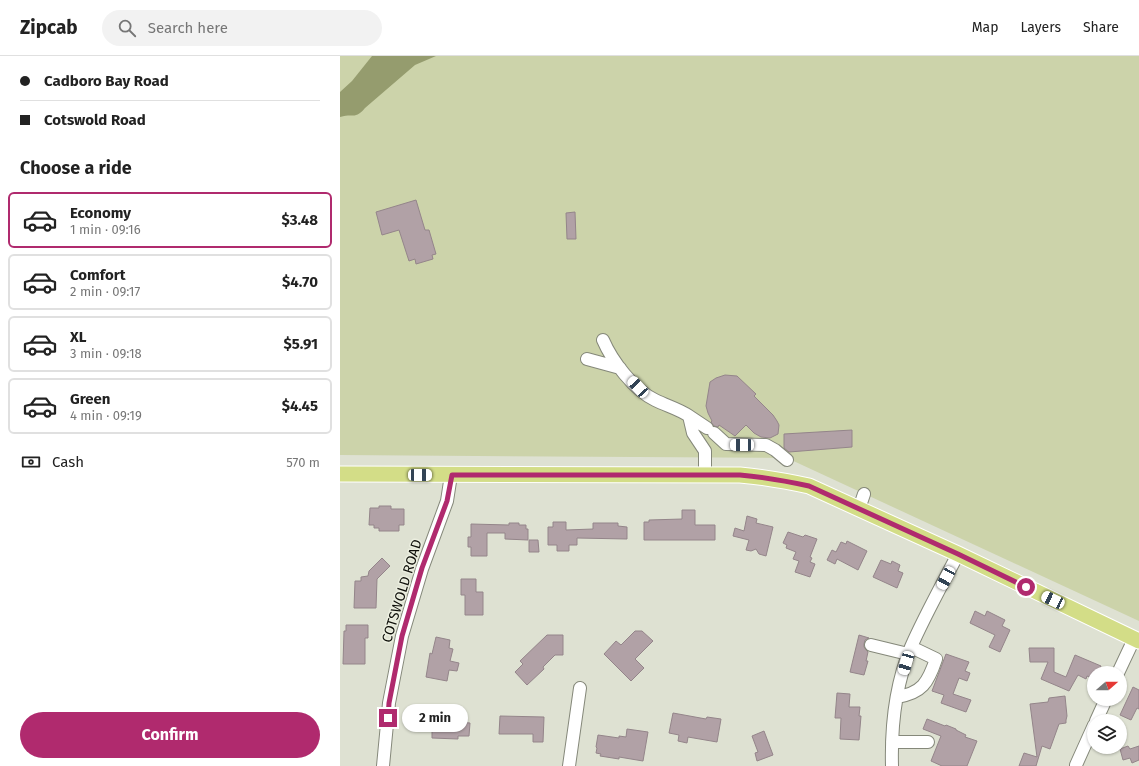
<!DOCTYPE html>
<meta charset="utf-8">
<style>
:root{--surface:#fff;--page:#f2f2f2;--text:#222;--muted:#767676;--line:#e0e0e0;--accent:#b02a6e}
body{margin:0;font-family:"Fira Sans",sans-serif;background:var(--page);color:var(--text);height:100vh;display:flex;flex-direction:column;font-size:15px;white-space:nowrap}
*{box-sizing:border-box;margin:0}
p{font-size:13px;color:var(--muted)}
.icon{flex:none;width:22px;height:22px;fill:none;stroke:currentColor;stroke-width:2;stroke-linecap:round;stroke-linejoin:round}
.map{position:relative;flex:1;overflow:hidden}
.details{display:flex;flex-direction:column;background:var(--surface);width:340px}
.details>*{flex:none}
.guide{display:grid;align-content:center;height:88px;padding:0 20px;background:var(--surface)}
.needle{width:26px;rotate:70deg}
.controls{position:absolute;left:747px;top:610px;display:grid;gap:8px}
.controls a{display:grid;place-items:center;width:40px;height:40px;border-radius:50%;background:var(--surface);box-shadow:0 1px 3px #0004;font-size:20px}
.end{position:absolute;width:18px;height:18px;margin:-9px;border:5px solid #b02a6e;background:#fff;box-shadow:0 0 0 2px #fff}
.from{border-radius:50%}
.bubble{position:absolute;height:28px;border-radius:14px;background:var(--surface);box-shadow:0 1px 3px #0004;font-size:13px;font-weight:700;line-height:28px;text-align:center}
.car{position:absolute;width:12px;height:24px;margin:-12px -6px;border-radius:5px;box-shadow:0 0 3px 1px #0007;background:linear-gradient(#fff 24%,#345 0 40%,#fff 0 76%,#345 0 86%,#fff 0)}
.guide b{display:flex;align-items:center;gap:14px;height:38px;font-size:15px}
.guide b+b{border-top:1px solid var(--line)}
.guide i{width:10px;height:10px;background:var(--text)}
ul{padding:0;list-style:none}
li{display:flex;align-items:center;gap:12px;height:56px;margin:0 8px 6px;padding:0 12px;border:2px solid var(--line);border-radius:6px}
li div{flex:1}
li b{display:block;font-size:15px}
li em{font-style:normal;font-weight:700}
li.current{border-color:var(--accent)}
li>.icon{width:36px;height:36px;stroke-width:1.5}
h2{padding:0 20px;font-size:18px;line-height:48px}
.pay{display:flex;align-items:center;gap:10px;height:44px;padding:0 20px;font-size:15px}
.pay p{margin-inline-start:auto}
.button{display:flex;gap:8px;margin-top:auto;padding:8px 20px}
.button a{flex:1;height:46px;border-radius:24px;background:var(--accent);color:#fff;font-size:16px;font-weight:700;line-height:46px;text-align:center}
header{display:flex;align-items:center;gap:24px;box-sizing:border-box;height:56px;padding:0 20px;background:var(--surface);border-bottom:1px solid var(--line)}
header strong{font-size:19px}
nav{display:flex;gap:22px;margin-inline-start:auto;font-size:14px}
.search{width:280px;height:36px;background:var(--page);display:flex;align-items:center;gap:10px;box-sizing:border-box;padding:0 14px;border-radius:22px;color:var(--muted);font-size:15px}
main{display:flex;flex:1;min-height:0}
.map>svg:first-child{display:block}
.green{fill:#ccd3aa}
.water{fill:#959c6e}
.building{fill:#b1a1a6;stroke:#94858a}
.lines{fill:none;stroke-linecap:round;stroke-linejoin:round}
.minor-casing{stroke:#85887a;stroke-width:14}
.major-casing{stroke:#fff;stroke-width:17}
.minor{stroke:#fff;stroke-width:12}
.major{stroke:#d3dd87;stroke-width:15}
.route{stroke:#b02a6e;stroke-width:5}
.labels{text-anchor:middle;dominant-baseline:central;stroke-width:3;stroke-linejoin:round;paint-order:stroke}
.street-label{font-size:14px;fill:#0d0e09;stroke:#ebeedf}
</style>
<header>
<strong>Zipcab</strong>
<div class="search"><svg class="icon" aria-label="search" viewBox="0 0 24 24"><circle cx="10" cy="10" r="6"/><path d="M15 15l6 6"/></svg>Search here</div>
<nav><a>Map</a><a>Layers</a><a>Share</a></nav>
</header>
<main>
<section class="details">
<div class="guide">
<b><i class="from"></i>Cadboro Bay Road</b>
<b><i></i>Cotswold Road</b>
</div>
<h2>Choose a ride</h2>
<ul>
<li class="current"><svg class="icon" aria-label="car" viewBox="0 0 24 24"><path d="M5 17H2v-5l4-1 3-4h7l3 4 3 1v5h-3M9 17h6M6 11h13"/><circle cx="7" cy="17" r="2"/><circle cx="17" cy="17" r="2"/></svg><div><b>Economy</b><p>1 min · 09:16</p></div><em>$3.48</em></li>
<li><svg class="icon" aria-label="car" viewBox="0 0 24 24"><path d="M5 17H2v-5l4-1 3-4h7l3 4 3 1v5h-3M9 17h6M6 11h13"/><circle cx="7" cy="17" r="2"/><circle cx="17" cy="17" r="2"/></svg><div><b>Comfort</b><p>2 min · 09:17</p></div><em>$4.70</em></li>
<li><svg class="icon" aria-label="car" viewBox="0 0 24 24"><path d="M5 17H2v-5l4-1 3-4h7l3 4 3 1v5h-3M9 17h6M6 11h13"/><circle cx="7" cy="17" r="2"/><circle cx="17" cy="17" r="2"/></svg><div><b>XL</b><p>3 min · 09:18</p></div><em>$5.91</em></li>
<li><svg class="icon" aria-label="car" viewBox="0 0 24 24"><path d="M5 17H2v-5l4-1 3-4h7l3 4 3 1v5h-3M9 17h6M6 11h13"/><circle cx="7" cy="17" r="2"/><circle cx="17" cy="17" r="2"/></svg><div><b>Green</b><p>4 min · 09:19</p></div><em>$4.45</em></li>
</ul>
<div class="pay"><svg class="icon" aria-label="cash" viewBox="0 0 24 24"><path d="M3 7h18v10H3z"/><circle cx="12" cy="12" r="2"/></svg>Cash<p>570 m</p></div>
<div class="button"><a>Confirm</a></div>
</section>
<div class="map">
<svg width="799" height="710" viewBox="0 0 799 710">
<rect width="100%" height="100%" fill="#dee1d2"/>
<path class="green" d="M0,0H799V565L447,402L0,399Z"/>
<path class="water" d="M32,0H96L75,9L25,52C15,64 13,57 0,61V36L12,25Z"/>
<path class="building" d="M76,144L85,174H89L96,198L92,199L93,203L76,208L75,203L69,205L59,174L42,179L36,156Z
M235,156L236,183H227L226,157Z
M385,319L397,320L416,338L414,340L433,359L437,365L439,369L438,378L430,382L421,381L414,377L406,369L395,380L379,369L378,371L374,370L371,366L372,365L368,357L366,350L370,326L376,322Z
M512,374V391L449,396L444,392V378Z
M39,450H51V453H64V469H59V475H39V472H34V469H29L30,452H39Z
M342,454H355V469H375V484H304V466H309V464L342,463Z
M407,460L417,463L416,467L433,471L426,500L419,498L416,493L411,495L406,494L409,484L393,480L395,472L404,475Z
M213,466H226V474L253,473V467H278V470L287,471V483L237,482V489H229V495H217V489H208V471H213Z
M169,467H179V469H186V473H188V484L165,483V477H147V500H131V491H128V481H131V468L169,469Z
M448,476L463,481L465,479L477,483L470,501L472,502L470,506L475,508L470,521L455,516L459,505L453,503L456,496L446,492L447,489L443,487Z
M189,484H198L199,496H189Z
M507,485L527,495L518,514L497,503L495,508L487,504L492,494L496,496L501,486L506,488Z
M42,502L50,510L37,523L36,552H14L15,525H21V521L28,520L29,515Z
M541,504L551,508L552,505L560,509L558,515L563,517L557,532L533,521Z
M121,523H136V536H143V559H125V539H121Z
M635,555L645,560L647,555L665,564L662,570L670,574L660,596L649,591L655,579L630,567Z
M6,569H28V582H25V608H3L4,575H6Z
M295,575H302L313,585L295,603L304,612L291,625L264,598L276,585L281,589Z
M207,579H223V599H215L203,611L204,613L187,629L175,616L183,608L180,605Z
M519,579L529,582L525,584L524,588V591L528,596L526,605H528L524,619L510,616Z
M96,581L110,584L109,592L113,593L110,605L119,607L117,615L109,614L107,625L86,621L90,597L92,598Z
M689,592H714V616L726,621L735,599L761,610L758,617H754V623L747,620L746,623L738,619L729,635L701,623L708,606H690Z
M606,598L629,606L625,615L630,617L627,625L619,622L613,638L631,644L626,656L601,647L604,639L592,635Z
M793,631L799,634V653L797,652L791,664L780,659Z
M497,637L510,638L509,651H520L519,660H521L519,684L500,683L501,662H495Z
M725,640L727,660L726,664V667L719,668L710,693L702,690L696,710H679L684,697L697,701L690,648L708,646L709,642Z
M78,655H90V656L97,657L96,662H118V666L130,667L129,680H118V683L92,682V675H78Z
M333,657L366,663L367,661L381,663L377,686L348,681L347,687L338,685L339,679L329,677Z
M160,660L204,661L203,686H193V678H159Z
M587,663L605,670L606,669L616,673V674L626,679L625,681L637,685L627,710H602L591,705L601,680L583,673Z
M287,673L308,676L303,705L279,701V703L260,700L261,698L256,697L257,692L256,691L258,679L279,682V680L286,681Z
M424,675L433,699L417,705L415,697L418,696L412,680Z
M788,690L790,693L799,690V704L792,707L790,702L783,704L780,693Z"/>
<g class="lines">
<defs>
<path id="minor" d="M263,284C272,305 294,334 315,344C327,350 339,353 349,360L353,377L365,395V419
M247,303L280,312
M349,360L367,372
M374,377L386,388L426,389L435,394L447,404
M519,453L524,438
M531,589L568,598
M778,617L794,583
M557,641C582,637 588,627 596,603L571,591
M756,665L766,643
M552,686H588
M736,709L754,669
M43,710L49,647L62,580L82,513L107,445L111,419
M229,710L240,632
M552,710C551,671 556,627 571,591C585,559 602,529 618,498"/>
<path id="major" d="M0,418L400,419C423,421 446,425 469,430L618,498L799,585"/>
</defs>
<use href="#minor" class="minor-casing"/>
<use href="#major" class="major-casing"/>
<use href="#minor" class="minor"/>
<use href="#major" class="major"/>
</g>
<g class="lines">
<path class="route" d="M48,662L49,647L62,580L82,512L107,445L112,419H400C424,421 446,425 469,430L618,498L686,531"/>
</g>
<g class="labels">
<g class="street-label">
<text transform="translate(62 535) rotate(-73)">COTSWOLD ROAD</text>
</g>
</g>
</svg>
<div class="controls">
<a><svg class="needle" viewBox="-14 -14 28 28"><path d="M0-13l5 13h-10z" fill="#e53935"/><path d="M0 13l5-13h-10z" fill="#767676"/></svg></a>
<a><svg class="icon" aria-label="layers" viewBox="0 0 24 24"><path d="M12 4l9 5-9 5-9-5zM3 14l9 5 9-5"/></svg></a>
</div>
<i class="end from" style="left:686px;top:531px"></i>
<i class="end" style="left:48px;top:662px"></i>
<div class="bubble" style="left:62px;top:648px;width:66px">2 min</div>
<i class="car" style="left:298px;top:331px;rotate:317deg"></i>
<i class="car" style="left:402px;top:389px;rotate:270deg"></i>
<i class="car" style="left:80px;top:419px;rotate:90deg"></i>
<i class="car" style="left:606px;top:522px;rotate:208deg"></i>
<i class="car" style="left:713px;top:544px;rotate:295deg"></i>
<i class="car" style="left:566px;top:607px;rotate:196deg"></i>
</div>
</main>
